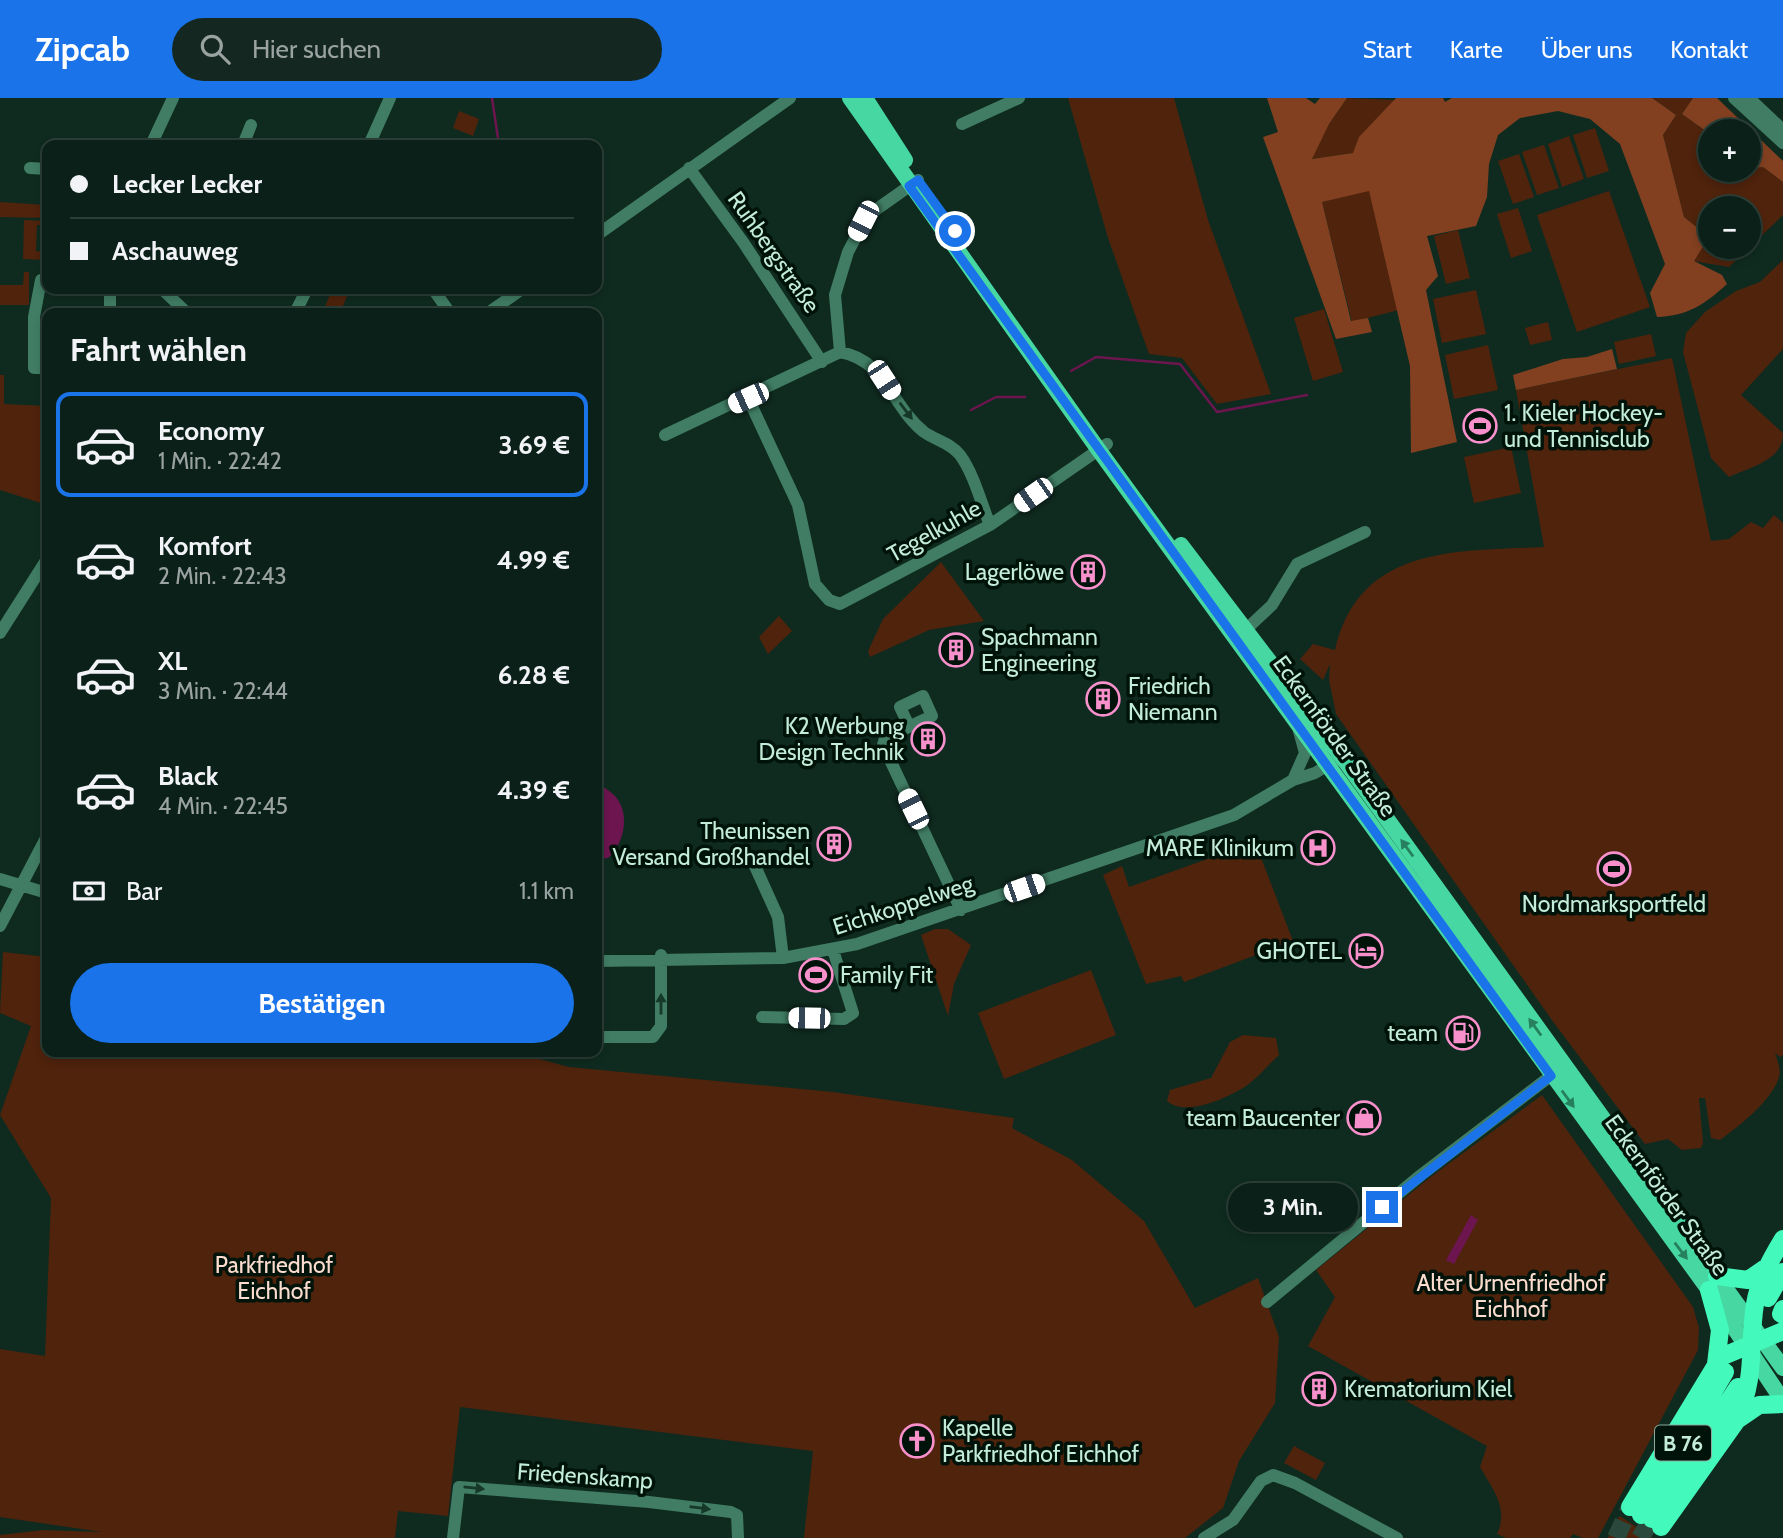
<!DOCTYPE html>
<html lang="de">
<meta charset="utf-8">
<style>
:root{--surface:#0b2018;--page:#142821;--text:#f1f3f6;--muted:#9aa3a2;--line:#2b3e37;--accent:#1a73e8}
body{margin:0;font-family:Cabin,sans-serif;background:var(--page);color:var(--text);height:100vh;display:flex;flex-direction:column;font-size:26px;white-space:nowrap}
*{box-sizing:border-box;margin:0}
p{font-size:23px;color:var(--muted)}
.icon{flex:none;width:38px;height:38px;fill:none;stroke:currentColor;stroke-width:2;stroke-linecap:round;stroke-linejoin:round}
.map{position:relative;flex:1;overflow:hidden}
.drawer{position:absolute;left:42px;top:210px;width:560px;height:749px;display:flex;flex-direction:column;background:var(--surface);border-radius:14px;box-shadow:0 4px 10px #0003,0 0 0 2px var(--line)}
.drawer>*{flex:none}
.hud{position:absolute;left:42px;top:42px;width:560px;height:154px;border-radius:14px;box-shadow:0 4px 10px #0003,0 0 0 2px var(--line);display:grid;align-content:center;height:154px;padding:0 28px;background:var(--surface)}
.buttons{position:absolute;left:1698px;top:21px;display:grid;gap:14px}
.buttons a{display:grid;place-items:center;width:63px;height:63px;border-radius:50%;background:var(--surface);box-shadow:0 4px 10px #0003,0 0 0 2px var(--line);font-size:35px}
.end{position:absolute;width:32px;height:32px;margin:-16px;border:9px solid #1a73e8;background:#fff;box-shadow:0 0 0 4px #fff}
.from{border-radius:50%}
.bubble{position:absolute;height:49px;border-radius:24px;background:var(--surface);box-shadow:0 4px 10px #0003,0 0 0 2px var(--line);font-size:23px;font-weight:700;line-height:49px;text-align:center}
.car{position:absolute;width:21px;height:42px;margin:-21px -10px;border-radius:9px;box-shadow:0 0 5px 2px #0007;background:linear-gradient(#fff 24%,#345 0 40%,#fff 0 76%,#345 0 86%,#fff 0)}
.hud b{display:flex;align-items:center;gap:24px;height:66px;font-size:26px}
.hud b+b{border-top:2px solid var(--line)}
.hud i{width:18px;height:18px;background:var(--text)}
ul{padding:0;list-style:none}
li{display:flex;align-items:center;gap:21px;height:105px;margin:0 14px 10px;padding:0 14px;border:4px solid transparent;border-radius:14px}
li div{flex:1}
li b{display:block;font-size:26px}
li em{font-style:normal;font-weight:700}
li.on{border-color:var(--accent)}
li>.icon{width:63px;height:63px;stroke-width:1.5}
h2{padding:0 28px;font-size:32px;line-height:84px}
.pay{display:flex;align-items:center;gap:18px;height:77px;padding:0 28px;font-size:26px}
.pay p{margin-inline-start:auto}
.primary-button{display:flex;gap:14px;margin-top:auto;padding:14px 28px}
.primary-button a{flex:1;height:80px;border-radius:42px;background:var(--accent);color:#fff;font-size:28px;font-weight:700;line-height:80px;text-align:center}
header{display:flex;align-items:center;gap:42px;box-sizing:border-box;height:98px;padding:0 35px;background:var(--accent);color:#fff}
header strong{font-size:33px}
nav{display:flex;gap:38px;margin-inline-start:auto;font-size:24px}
.search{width:490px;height:63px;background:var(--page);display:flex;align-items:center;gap:18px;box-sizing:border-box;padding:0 24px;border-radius:38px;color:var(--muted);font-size:26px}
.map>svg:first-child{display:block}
.green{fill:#4f230c;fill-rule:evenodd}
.forest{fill:#824020}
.water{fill:#6c154f}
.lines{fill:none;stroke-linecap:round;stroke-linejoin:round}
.stream{stroke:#6c154f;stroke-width:2.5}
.highway-tunnel{stroke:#2a483c;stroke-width:18;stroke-dasharray:18 9;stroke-linecap:butt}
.minor{stroke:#407d64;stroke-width:12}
.major{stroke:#46d7a3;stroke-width:16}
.highway{stroke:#43fabc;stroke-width:18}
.oneway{fill:#16382a}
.oneway2{fill:#267f5e}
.route{stroke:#1a73e8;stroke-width:9}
.labels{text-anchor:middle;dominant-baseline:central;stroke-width:7;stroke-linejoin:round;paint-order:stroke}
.shield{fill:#00130a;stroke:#88ab9b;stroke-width:2}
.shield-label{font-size:21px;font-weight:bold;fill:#c3ecd9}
.street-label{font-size:23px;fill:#c3ecd9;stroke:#00130a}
.poi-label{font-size:23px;fill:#c3ecd9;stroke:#00130a;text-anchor:end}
.park-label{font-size:23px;fill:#fbdcce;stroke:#00130a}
</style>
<header>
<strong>Zipcab</strong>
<div class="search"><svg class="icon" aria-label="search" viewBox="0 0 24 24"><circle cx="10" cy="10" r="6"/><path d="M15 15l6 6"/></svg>Hier suchen</div>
<nav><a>Start</a><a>Karte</a><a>Über uns</a><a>Kontakt</a></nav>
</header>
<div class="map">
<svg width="1783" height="1440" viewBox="0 0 1783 1440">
<rect width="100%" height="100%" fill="#0f2b20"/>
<path class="green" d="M1068,0H1174L1208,122L1271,296L1217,306L1182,260L1149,256L1108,140Z
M1347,0L1397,2L1360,39L1354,55L1311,61L1329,26Z
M1652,0H1693L1682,16L1710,36V72H1748V65L1755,70L1763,69L1783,84V117L1729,169L1693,163L1709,139L1684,119L1663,37L1676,17ZM1710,110H1748V149H1710Z
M459,13L479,21L473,38L453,30Z
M1595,30L1609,73L1587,80L1573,37Z
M1569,38L1584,81L1562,89L1548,46Z
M1544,47L1559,90L1537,97L1522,54Z
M1519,56L1534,99L1513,106L1498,63Z
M1369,92L1399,212L1352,224L1322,104Z
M1609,93L1650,209L1577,234L1537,117Z
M0,104L47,107V120L0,119Z
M1518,110L1532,153L1511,160L1497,116Z
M24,122L47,123V127H37L36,153L47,154V162L23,161Z
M1458,132L1470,180L1446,186L1434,138Z
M1783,162V251L1741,297L1783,335C1783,363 1750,369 1729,379L1711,360L1683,254L1686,235L1705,214L1736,193L1760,184Z
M24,174H29V207H0V187H23Z
M332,191H350L340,215L323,214Z
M1476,192L1486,236L1442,245L1433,201Z
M1324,211L1343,274L1313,283L1294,220Z
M1548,224L1552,242L1530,247L1525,230Z
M1651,236L1656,258L1619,266L1614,244Z
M1488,247L1498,292L1454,301L1445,257Z
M1672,260L1711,443L1729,441L1751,424L1763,430L1774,417L1783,425V957L1780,959L1775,955C1778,964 1782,973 1778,982C1770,1004 1738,1029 1720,1042L1711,1040L1705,1000H1699L1703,1045L1701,1050L1682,1052L1668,1041L1645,1046L1554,925L1336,616L1329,582L1330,566L1323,582L1300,561L1313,546L1335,552C1359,447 1457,453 1544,449L1516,292Z
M0,277H4V306L47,308V407L0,392Z
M1511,349L1521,395L1474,405L1464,359Z
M941,464L984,523L929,532L870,559L868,553L883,521Z
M779,518L792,533L768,556L759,539Z
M1255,744L1293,843L1184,884L1181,878L1146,886L1103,777L1122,768L1129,789Z
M935,831H948L971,847L954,886L948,918L921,837Z
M3,854L47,859V954H513L569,969L833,994L1014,1020L1012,1030L1072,1062L1144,1123L1195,1210L1258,1180L1279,1239L1275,1305L1239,1363L1223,1410L1185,1440H804L813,1353L460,1309L448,1418L398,1413L395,1440H0V1437L43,1432L102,1434L0,1419V1251L45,1258L51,1100L0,1017L31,928L0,915Z
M1091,872L1116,937L1004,981L978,915Z
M1243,937L1276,940L1279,957C1268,967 1256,982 1243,990C1224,1001 1185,1019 1167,1003L1170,992L1211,980L1230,944Z
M1542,997L1693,1209L1699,1230L1698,1252L1598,1440H1583L1573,1436L1570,1440H1506L1497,1436C1509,1410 1493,1392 1480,1369L1487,1348L1308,1248L1335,1199L1316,1172L1428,1081Z
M1294,1348L1325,1365L1316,1382L1284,1365Z
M1620,1418L1653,1440H1608L1613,1426Z"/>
<path class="forest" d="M1267,0H1306L1315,6L1320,0H1347L1329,26L1312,61L1353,55L1359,39L1396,0H1443L1445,4L1452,0H1652L1676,17L1663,37L1684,119L1709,139L1694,163L1722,177L1727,186C1705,206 1688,218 1657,219L1650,195L1665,166L1620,46L1590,21L1558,13L1520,20L1498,37L1489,66L1487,99L1476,128L1427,138L1438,178L1426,192L1457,344L1411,355L1410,268L1369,93L1322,104L1351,223L1368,220L1372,234L1336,241L1263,39L1278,34Z
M1693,0H1717L1783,63V84L1763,69L1755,70L1748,65V33H1710V36L1682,16Z
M1612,251L1617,271L1516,292L1513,277L1563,261L1587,259Z"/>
<path class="water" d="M597,684C602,688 610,693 615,698C631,716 624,746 608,760L597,761Z
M1471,1117L1478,1122L1454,1166L1446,1162Z"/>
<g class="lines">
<path class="stream" d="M492,0L499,47
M1071,273L1096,259L1180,266L1217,314L1307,297
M971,312L996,299H1025"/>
<path class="highway-tunnel" d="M1616,1440L1630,1409
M1640,1440L1650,1424"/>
<path class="minor" d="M1734,0L1783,45
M1749,0L1783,32
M962,26L1019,0
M151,47L173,0
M243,47L251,27
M369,47L390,0
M30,70L47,71
M689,70L743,144L822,264
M597,137L790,0
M41,182L34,219V270H47
M162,191L187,215
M433,191L450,215
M110,215V194
M295,215L307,191
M488,215L522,191
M840,254C886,262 891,308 924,334C935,342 951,345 960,357C974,376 981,405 990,427
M748,300L798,407L815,486L829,502L840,506L990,427L1107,346
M665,337L840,254L835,197L848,154L867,118L918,82
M0,535L47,461
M1239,538L1272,507L1297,466L1365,434
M909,628L900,609L923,598L932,618L885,640L883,647L961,812
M1293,682L1305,655L1299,633
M754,766L778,819L783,860
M0,781L47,795
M0,828L47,738
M597,863L783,860L857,846L1234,717L1293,682L1315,675L1333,664
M762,919L844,921L853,915L833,852
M597,939H653L661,928V857
M1267,1204L1421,1077L1557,973
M453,1440L459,1389L649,1404L731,1414L737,1417L738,1440
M1204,1440L1233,1422L1261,1383L1273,1377L1295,1385L1397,1440"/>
<path class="major" d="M850,0L1098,351L1709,1192L1783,1303
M865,0L905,62
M1181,447L1348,667L1783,1270"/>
<path class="highway" d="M1717,1178L1748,1182L1767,1169
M1709,1192L1720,1232L1716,1266
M1768,1200L1783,1174
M1781,1216L1783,1211
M1737,1322C1757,1275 1748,1252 1755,1206C1759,1182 1771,1161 1783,1141
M1630,1409L1721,1259L1783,1233
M1641,1417L1725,1274
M1652,1421L1738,1289
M1661,1429L1737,1322L1759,1307L1783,1306"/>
</g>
<defs><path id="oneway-solid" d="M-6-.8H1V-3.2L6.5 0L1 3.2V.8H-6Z" transform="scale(1.75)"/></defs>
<g class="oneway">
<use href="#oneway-solid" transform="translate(906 313) rotate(53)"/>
<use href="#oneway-solid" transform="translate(661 906) rotate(-90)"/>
<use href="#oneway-solid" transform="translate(474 1390) rotate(6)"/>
<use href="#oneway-solid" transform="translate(700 1410) rotate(7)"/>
</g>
<g class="oneway2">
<use href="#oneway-solid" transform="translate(1407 750) rotate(-126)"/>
<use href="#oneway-solid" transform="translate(1535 929) rotate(-126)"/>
<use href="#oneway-solid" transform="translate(1568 1001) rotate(54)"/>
<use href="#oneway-solid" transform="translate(1681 1153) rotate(53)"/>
</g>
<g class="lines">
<path class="route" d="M955,133L918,82L909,88L1551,978L1382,1109"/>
</g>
<defs>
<symbol id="stadium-ring" viewBox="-11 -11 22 22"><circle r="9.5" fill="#00130a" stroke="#f890cc" stroke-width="1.5"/><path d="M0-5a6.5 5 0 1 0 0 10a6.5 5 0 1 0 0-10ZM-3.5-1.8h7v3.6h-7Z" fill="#f890cc"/></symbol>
<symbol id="building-ring" viewBox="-11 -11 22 22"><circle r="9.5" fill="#00130a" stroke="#f890cc" stroke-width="1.5"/><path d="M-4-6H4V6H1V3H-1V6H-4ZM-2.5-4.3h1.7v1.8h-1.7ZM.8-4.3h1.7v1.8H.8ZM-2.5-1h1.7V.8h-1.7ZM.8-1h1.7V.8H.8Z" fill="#f890cc"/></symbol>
<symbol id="hospital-ring" viewBox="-11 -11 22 22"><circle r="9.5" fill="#00130a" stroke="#f890cc" stroke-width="1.5"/><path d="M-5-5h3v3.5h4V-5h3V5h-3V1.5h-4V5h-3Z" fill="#f890cc"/></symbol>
<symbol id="hotel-ring" viewBox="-11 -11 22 22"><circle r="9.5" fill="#00130a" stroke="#f890cc" stroke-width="1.5"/><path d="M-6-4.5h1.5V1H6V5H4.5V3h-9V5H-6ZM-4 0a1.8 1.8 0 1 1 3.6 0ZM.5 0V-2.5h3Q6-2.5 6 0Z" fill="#f890cc"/></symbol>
<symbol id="fuel-ring" viewBox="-11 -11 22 22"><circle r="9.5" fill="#00130a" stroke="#f890cc" stroke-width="1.5"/><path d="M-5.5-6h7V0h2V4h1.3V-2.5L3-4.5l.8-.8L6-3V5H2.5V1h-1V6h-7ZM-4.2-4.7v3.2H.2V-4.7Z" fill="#f890cc"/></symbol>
<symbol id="shop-ring" viewBox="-11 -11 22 22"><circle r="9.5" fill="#00130a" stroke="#f890cc" stroke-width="1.5"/><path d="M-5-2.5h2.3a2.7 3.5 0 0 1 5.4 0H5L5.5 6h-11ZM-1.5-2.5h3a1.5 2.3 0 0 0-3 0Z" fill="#f890cc"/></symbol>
<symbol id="church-ring" viewBox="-11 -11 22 22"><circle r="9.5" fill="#00130a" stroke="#f890cc" stroke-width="1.5"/><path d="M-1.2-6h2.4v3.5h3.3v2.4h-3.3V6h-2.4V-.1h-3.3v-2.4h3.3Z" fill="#f890cc"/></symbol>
</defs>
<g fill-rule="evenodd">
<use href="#stadium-ring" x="1461" y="309" width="38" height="38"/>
<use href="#building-ring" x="1069" y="455" width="38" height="38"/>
<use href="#building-ring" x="937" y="533" width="38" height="38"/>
<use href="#building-ring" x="1084" y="582" width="38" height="38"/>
<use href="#building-ring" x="909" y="622" width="38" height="38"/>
<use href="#building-ring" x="815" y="727" width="38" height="38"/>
<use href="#hospital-ring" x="1299" y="731" width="38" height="38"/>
<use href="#stadium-ring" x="1595" y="752" width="38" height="38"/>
<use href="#hotel-ring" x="1347" y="834" width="38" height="38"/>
<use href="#stadium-ring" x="797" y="858" width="38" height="38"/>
<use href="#fuel-ring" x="1444" y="916" width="38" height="38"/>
<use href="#shop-ring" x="1345" y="1001" width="38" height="38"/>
<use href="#building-ring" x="1300" y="1272" width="38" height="38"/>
<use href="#church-ring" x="898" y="1324" width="38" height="38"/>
</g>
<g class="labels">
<rect class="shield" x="1655" y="1327.5" width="56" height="35" rx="5"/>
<g class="shield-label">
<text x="1683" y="1345">B 76</text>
</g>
<g class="street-label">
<text transform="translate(774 154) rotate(55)">Ruhbergstraße</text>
<text transform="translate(934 433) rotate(-29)">Tegelkuhle</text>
<text transform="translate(1335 638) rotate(54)">Eckernförder Straße</text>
<text transform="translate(903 807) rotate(-18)">Eichkoppelweg</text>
<text transform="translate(1667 1097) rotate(54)">Eckernförder Straße</text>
<text transform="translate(585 1378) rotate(4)">Friedenskamp</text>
</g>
<g class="poi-label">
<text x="1504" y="315" text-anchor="start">1. Kieler Hockey-<tspan x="1504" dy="26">und Tennisclub</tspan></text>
<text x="1064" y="474">Lagerlöwe</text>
<text x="981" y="539" text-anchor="start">Spachmann<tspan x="981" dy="26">Engineering</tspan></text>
<text x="1128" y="588" text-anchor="start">Friedrich<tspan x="1128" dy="26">Niemann</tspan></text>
<text x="904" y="628">K2 Werbung<tspan x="904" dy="26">Design Technik</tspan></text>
<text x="810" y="733">Theunissen<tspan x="810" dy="26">Versand Großhandel</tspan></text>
<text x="1294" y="750">MARE Klinikum</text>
<text x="1614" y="806" text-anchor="middle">Nordmarksportfeld</text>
<text x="1342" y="853">GHOTEL</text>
<text x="840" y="877" text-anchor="start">Family Fit</text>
<text x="1438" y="935">team</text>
<text x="1340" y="1020">team Baucenter</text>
<text x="1344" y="1291" text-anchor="start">Krematorium Kiel</text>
<text x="942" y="1330" text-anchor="start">Kapelle<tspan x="942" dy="26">Parkfriedhof Eichhof</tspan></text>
</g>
<g class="park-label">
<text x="274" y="1167">Parkfriedhof<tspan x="274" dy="26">Eichhof</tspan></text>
<text x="1511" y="1185">Alter Urnenfriedhof<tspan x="1511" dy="26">Eichhof</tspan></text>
</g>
</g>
</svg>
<div class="buttons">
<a>+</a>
<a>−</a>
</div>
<i class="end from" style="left:955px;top:133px"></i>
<i class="end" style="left:1382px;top:1109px"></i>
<div class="bubble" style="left:1228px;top:1085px;width:130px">3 Min.</div>
<i class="car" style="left:863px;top:123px;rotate:207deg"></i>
<i class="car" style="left:884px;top:282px;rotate:147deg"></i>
<i class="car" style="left:748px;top:300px;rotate:246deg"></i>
<i class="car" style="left:1033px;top:397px;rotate:235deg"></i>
<i class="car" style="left:913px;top:711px;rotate:334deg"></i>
<i class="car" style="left:1024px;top:790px;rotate:71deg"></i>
<i class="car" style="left:809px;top:920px;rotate:271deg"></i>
<div class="hud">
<b><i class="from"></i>Lecker Lecker</b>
<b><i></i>Aschauweg</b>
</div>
<section class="drawer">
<h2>Fahrt wählen</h2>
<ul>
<li class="on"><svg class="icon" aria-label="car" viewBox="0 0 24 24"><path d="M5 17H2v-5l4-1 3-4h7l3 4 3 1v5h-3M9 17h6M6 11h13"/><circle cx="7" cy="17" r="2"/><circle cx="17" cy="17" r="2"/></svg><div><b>Economy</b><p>1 Min. · 22:42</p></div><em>3.69 €</em></li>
<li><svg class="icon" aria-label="car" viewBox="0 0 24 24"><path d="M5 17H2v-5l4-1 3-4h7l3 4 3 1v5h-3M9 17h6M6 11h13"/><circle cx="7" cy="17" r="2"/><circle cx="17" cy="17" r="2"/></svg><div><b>Komfort</b><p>2 Min. · 22:43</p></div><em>4.99 €</em></li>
<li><svg class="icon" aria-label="car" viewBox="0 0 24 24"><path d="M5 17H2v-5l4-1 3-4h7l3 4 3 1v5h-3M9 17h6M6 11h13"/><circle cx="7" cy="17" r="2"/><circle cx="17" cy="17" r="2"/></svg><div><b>XL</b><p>3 Min. · 22:44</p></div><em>6.28 €</em></li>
<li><svg class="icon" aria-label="car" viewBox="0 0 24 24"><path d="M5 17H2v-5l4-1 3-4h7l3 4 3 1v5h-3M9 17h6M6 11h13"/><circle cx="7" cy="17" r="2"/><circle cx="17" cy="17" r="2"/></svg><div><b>Black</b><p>4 Min. · 22:45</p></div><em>4.39 €</em></li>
</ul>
<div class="pay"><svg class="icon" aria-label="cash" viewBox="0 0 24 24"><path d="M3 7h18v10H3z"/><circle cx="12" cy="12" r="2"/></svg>Bar<p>1.1 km</p></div>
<div class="primary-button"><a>Bestätigen</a></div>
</section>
</div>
